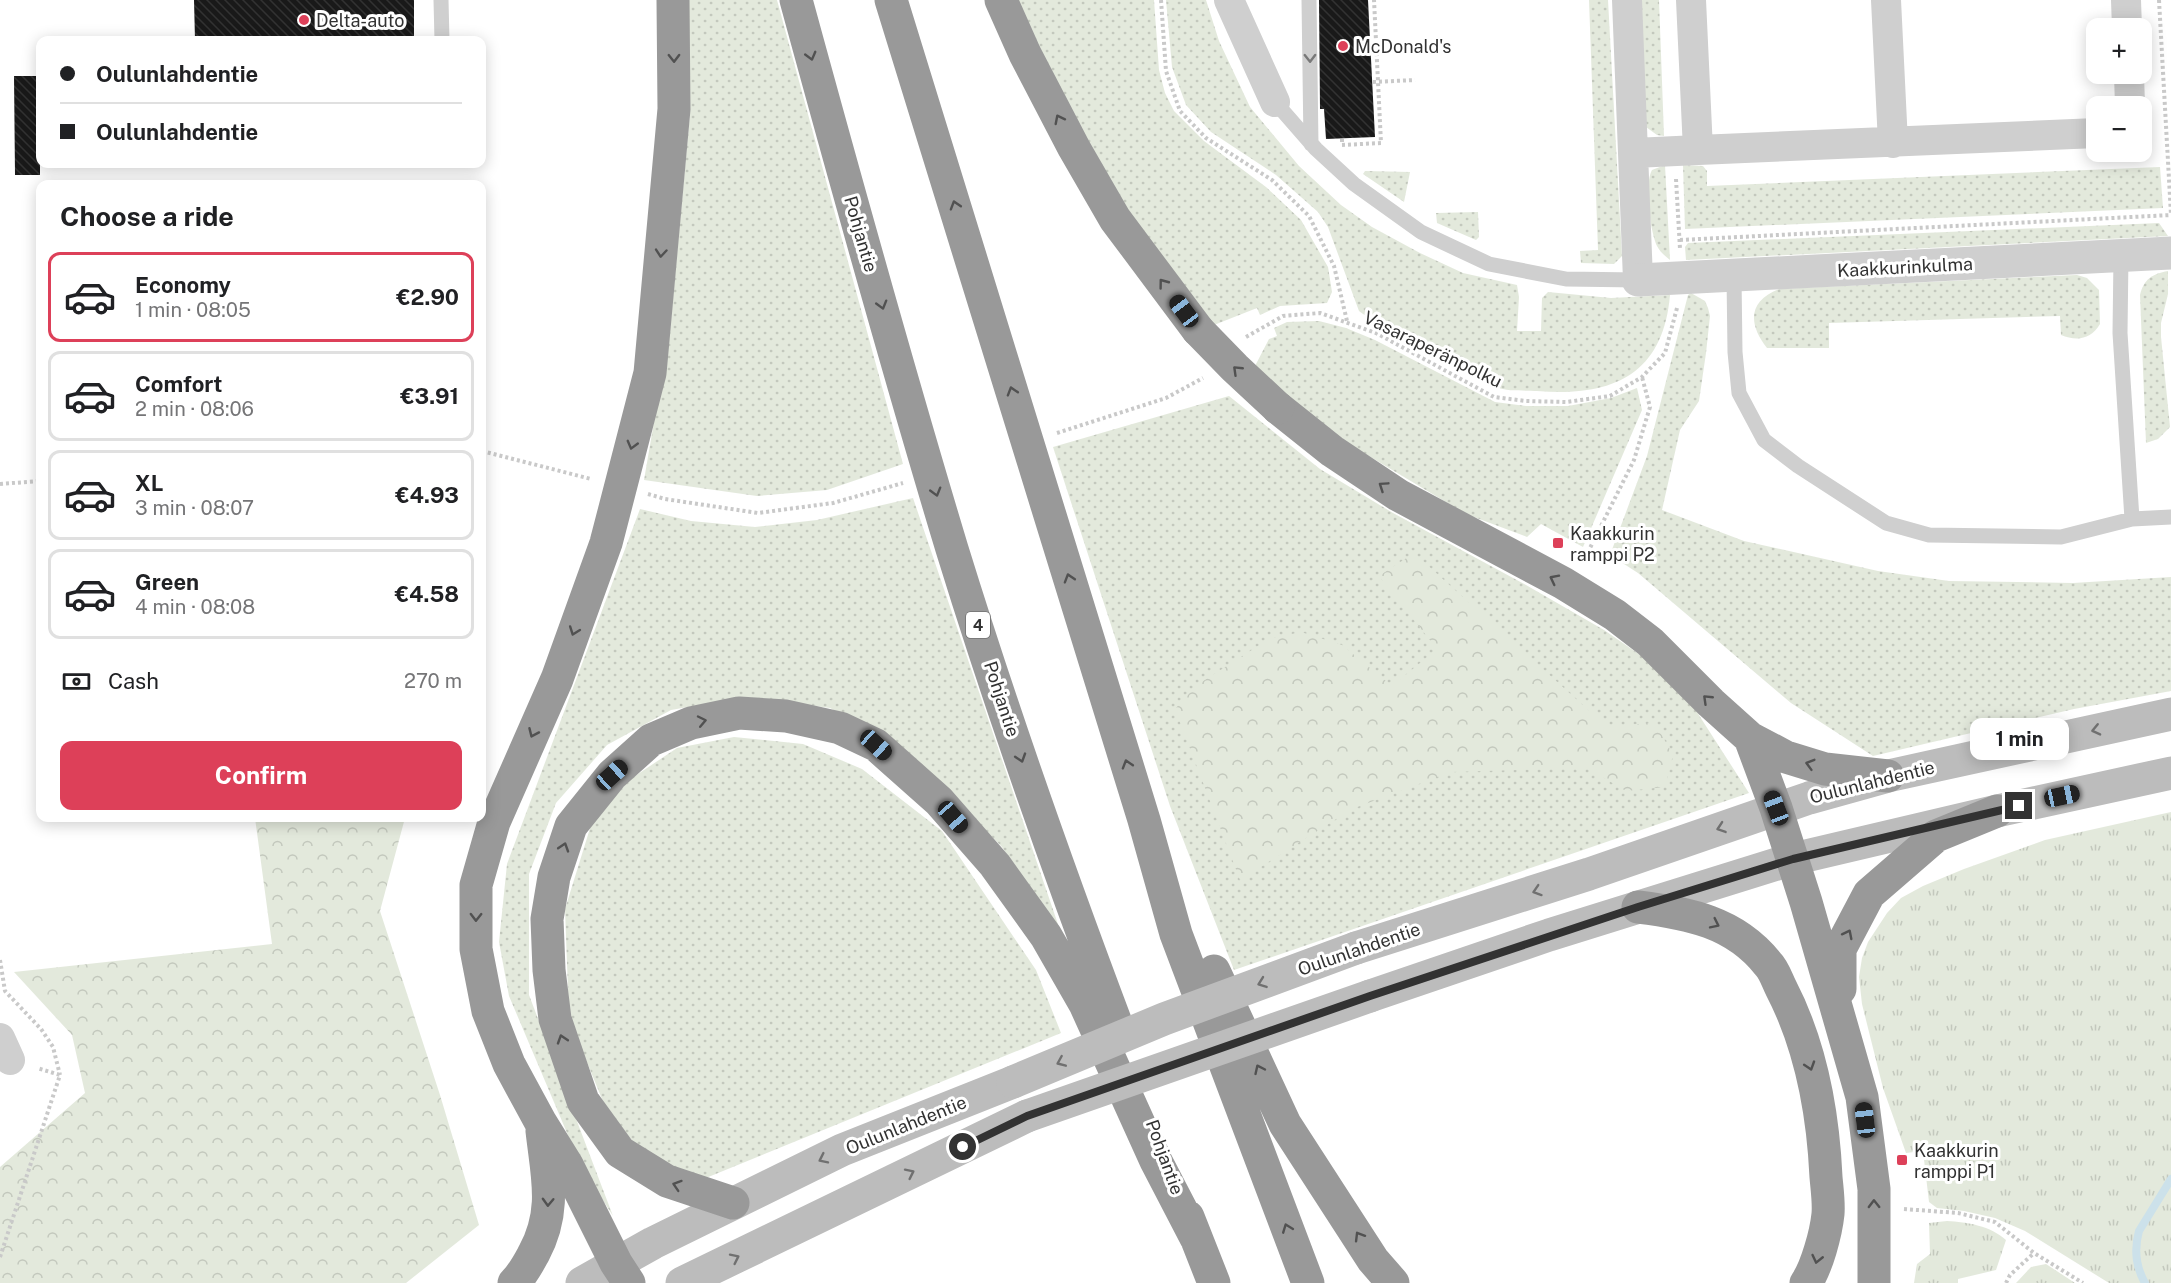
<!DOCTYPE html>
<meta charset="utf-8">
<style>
:root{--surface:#fff;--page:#f2f2f2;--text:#202124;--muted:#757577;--line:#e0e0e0;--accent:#dd4059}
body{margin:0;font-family:"Public Sans",sans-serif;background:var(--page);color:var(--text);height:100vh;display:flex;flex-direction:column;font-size:22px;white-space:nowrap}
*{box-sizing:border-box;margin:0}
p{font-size:20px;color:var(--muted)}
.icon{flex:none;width:33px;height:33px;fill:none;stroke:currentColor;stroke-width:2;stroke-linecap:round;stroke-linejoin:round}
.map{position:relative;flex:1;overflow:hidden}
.details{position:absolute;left:36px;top:180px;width:450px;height:642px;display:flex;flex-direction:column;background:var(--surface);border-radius:12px;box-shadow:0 3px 15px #0003}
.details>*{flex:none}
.guide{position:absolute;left:36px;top:36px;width:450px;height:132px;border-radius:12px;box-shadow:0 3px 15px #0003;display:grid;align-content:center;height:132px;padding:0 24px;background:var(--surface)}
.fabs{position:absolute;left:2086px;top:18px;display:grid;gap:12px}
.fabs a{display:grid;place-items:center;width:66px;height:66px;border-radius:12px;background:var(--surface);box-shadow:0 3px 15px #0003;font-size:30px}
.end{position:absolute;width:27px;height:27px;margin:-14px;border:8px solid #323232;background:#fff;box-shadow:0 0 0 3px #fff}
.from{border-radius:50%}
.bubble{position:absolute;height:42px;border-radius:12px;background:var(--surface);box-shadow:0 3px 15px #0003;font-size:20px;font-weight:700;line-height:42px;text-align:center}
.car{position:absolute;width:18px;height:36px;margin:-18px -9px;border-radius:8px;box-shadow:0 0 4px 2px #0007;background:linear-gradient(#222 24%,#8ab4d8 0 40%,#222 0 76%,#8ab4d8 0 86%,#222 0)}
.guide b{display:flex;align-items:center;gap:21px;height:57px;font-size:22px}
.guide b+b{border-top:2px solid var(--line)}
.guide i{width:15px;height:15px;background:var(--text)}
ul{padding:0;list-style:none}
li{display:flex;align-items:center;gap:18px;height:90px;margin:0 12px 9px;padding:0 12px;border:3px solid var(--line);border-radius:12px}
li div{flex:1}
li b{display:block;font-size:22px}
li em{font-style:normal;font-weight:700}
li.current{border-color:var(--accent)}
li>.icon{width:54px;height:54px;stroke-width:1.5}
h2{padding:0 24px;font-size:27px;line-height:72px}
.pay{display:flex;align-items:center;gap:15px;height:66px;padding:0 24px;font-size:22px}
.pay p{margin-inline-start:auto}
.action{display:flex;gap:12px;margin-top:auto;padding:12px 24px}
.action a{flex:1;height:69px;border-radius:12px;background:var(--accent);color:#fff;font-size:24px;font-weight:700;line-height:69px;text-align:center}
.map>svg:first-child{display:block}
.grass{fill:url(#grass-dots)}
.forest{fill:url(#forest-crowns)}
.park{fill:url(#park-tufts)}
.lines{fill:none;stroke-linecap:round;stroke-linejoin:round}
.stream{stroke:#cce1ea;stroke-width:8}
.building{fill:url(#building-back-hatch)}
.path{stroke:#c9c9c9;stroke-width:4;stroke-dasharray:3 3;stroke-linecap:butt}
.service{stroke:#cfcfcf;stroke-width:15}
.minor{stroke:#cfcfcf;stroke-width:30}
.tertiary{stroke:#cfcfcf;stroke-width:33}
.secondary{stroke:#bcbcbc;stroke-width:33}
.motorway{stroke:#999;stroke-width:33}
.secondary-bridge{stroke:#bcbcbc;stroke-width:33}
.motorway-bridge{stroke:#999;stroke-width:33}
.oneway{stroke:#515151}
.oneway2{stroke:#797979}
.oneway3{stroke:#707070}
.route{stroke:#323232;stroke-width:8}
.poi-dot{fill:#dd4059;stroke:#fff;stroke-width:2}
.labels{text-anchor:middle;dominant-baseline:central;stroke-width:6;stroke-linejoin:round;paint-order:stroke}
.shield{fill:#fff;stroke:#707070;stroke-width:1.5}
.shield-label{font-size:16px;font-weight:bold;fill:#323232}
.poi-label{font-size:18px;fill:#323232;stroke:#fff;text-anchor:start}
.street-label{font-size:18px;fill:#323232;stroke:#fff}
</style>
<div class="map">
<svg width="2171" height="1283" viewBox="0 0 2171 1283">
<defs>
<pattern id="grass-dots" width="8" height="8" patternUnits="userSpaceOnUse" patternTransform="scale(1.5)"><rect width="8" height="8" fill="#e3e9dc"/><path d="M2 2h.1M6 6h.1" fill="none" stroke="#c3c8bd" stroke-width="1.8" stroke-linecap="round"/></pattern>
<pattern id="forest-crowns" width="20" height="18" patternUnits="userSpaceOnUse" patternTransform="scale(1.5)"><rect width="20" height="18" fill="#e3e9dc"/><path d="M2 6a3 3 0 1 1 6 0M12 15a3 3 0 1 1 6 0" fill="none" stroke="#c3c8bd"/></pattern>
<pattern id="park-tufts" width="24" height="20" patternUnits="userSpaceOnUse" patternTransform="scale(1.5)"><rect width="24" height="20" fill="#e3e9dc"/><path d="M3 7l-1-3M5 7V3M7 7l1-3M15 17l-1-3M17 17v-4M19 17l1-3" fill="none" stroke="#c3c8bd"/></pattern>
<pattern id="building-back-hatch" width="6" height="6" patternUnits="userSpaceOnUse" patternTransform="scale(1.5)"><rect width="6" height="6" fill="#191919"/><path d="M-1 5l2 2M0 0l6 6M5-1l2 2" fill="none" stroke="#323232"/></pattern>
</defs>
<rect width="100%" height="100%" fill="#fff"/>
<path class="grass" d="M688,0H777L903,464L827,490L757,496L644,480L670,329L690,114Z
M1016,0H1154L1159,70L1165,93L1174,111L1204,141L1266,187L1301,220L1328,267L1332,292L1327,303L1280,306L1260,315L1257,308L1214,325L1127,215L1086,143Z
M1166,0H1206L1219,41L1250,107L1299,166L1341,205L1372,227L1420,253L1463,273L1517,285L1519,297L1517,331H1541L1542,298L1548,292L1611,298L1670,295C1663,376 1611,397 1537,391C1525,390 1508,392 1496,387C1482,382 1469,373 1456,365C1424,349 1394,332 1363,314L1359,311L1328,227L1318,212L1276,175L1211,132L1186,105L1172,67Z
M1589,0H1608L1622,256L1614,264L1581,263L1580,251L1598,250Z
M1640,0H1659L1664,136L1657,135L1646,127Z
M1665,165L1670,260C1665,256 1660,252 1657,246C1650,231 1644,184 1652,170Z
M1683,165L1703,166L1707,171V186L2160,167L2163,208L1685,229Z
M1365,171L1410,172L1404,202L1363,174Z
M1478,212L1479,237L1476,240L1437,223L1436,213Z
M2159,223L2168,236L1686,260L1685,247L1688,243Z
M2168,271V294L2161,323V337L2170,427L2158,439L2146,443L2140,295C2144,279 2152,274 2168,271Z
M2077,275L2087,278L2099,290L2100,324C2091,340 2076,341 2061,335L2060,316L1829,323V348H1767C1748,324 1748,301 1779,289Z
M1691,293L1705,301L1708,308L1710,316L1706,353L1699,401L1680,430L1662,510L1744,541L1878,571L1949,581L2073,583L2171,577V691L2074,709L1873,756L1791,703L1638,573L1610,555L1647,456L1688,295Z
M1319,321L1346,328L1375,340L1495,402L1526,406H1568L1611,398L1637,388L1642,410L1583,547L1541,524L1527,537L1466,514L1337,437L1288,398L1255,366L1269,339L1277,336L1274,328L1287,322Z
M1229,396L1320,469L1393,513L1526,585L1604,630L1646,659L1695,709L1749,793L1234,970L1170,806L1053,447Z
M913,498L1064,942L1002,847L905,749L830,708L744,697L671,710L607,745L556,803L529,874V995L613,1216L581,1166L509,996L499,942L507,864L640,509L691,521L755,527L817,520Z
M734,737L803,744L862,769L942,831L1036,970L1061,1033L701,1180L640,1151L604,1104L569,1018L565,909L591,825L629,780L677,748Z"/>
<path class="forest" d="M1414,553L1606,726L1655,723L1673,755L1665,787L1626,791L1587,768L1451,772L1352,809L1240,880L1175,709L1197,685L1269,639L1301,632L1342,645L1392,686L1437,649L1379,576Z
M255,818H405L380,911L440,1095L479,1225L406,1283H0V1167L85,1093L72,1035L14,972L272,944Z"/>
<path class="park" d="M2171,812V1283H2109L2025,1231L1995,1218L1964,1211L1937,1208L1929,1202L1923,1151L1906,1153L1883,1088L1862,1004L1859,977L1862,958L1868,942L1887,913L1901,898L1923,886L1964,869L2045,840Z
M1947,1221C1967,1222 1991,1226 2006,1240L1996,1270L1958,1279V1283H1914L1917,1264L1930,1254L1929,1223Z
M2046,1264L2075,1283H2016L2031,1267Z"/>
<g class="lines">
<path class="stream" d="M2145,1283C2136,1267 2134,1249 2139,1231L2171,1179"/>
</g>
<path class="building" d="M194,0H414V40H195Z
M1319,0H1368L1375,137L1326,139L1324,109H1320Z
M14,76H40V175H15Z"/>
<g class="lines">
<path class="path" d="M1161,0L1166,71L1180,111L1206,138L1272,180L1309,216L1334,266L1347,321
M2159,0L2171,215
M1373,82L1415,80
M1342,139V145L1381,143L1374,0
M1676,179L1680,249
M1680,240L2171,215
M1246,337L1283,316L1320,313L1376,333L1494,397L1526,401L1566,402L1610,396L1642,377L1665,353L1677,308
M1057,433L1166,398L1203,378
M482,451L591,479
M0,484L40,481
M648,494L665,499L758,513L833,503L903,483
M1585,558L1634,460L1650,407L1642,377
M0,960L5,991L41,1029L53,1047L60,1075
M1904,1209L1958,1213L1995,1222L2034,1253L2083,1283
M0,1257L60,1075L37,1068
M2006,1283L2010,1275L2034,1253"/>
<path class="service" d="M441,0L442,40
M1309,0L1311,144
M1275,102L1316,149L1354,184L1421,232L1489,264L1566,279L1638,280
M2121,256L2120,333L2132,519L2171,517
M1734,277L1735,352L1739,393L1764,440L1798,466L1886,523L1929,535L2061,537L2132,519"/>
<path class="minor" d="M1229,0L1275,102
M1627,0L1638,280
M1886,0L1893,143
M2126,0L2127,28
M2129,74L2130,106
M1698,150L2097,133
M1634,153L1698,150L1691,0
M0,1038L10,1060"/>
<path class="tertiary" d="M1638,280L2171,253"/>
<path class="secondary" d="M1356,948L1589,874L1809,798L1888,776L2171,714
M1370,996L1549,935L1793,859L1997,811L2171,773
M582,1283L653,1243L842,1150L1013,1082
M682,1283L1027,1116"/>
<path class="motorway" d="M796,0C846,183 897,367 952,549C1002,711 1059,872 1119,1031
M891,0L1144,820L1176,934L1308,1283
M1001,0L1025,54L1074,148L1115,219L1198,330
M1278,408L1332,451L1398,495L1563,583L1615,615L1650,642L1711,703L1750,738L1786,757L1825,769L1888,776
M1750,738L1776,808L1806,902L1862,1097L1874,1189V1283
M1638,907C1688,913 1735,922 1768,964C1774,970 1777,980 1781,988C1811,1046 1823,1112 1826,1177C1827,1189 1829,1202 1828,1214C1826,1233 1817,1267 1806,1283
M1214,971L1285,1124L1373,1260L1393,1283
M1840,989V949L1869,894L1936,836L1997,811
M733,1203L667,1181L620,1152L583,1101L555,1019L549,970L547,919L554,877L571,826L612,775L651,740L691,723L739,713L786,716L840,728L876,745L939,801L995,865L1046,936L1085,1004L1156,1161L1196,1238
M1188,1217L1214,1283
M514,1283C523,1274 528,1264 534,1253C557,1210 547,1176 542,1131
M629,1283L616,1263L567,1165L541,1123L509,1064L488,1011L476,949V885L494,822L557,679L606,543L650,373L674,109L673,0"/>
<path class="secondary-bridge" d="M1013,1082L1164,1019L1356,948
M1027,1116L1370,996"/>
<path class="motorway-bridge" d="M1198,330L1235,368L1278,408"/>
</g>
<defs><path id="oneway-chevron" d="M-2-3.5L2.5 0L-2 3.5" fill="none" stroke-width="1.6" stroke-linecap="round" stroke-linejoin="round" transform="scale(1.5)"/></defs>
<g class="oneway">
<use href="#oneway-chevron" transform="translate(811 56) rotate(75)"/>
<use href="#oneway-chevron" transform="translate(674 58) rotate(89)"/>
<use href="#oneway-chevron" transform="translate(1059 119) rotate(-117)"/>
<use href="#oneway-chevron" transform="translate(955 205) rotate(-107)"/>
<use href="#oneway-chevron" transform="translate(661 253) rotate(95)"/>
<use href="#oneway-chevron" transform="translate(1163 283) rotate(-127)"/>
<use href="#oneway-chevron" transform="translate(882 305) rotate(74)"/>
<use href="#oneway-chevron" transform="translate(1237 370) rotate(-136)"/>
<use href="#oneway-chevron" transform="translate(1012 391) rotate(-107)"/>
<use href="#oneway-chevron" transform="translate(632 445) rotate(105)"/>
<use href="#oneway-chevron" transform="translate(1383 486) rotate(-146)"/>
<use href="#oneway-chevron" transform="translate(936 492) rotate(74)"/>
<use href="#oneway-chevron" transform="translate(1069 578) rotate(-107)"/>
<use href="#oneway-chevron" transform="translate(1554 579) rotate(-153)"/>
<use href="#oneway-chevron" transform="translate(574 631) rotate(110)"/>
<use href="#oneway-chevron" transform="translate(1707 699) rotate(-136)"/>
<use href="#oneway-chevron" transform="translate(702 721) rotate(-12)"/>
<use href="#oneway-chevron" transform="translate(533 733) rotate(114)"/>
<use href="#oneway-chevron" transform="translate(1021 758) rotate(72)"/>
<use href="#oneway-chevron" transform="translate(1127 764) rotate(-107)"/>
<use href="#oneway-chevron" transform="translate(1810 764) rotate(-164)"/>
<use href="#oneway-chevron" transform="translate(564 847) rotate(-72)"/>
<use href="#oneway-chevron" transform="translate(476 917) rotate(91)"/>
<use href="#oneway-chevron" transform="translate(1715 924) rotate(26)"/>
<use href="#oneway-chevron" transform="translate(1848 934) rotate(-63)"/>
<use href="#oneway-chevron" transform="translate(562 1039) rotate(-108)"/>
<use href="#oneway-chevron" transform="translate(1810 1066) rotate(72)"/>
<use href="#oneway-chevron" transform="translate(1259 1069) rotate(-115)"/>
<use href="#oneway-chevron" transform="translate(677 1185) rotate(-162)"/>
<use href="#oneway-chevron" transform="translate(548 1202) rotate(92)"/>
<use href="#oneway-chevron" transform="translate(1874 1204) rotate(-91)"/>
<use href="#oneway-chevron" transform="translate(1287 1228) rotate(-111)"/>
<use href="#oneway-chevron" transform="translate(1359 1236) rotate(-121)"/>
<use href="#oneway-chevron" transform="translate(1817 1259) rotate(103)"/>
</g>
<use class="oneway2" href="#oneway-chevron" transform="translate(1310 58) rotate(89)"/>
<g class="oneway3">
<use href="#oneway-chevron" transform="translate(2096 730) rotate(167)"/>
<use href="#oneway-chevron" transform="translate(1721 828) rotate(161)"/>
<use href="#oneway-chevron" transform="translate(1537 891) rotate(162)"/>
<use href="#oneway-chevron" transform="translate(1262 983) rotate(160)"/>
<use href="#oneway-chevron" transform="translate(1061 1062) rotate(157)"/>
<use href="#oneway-chevron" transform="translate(823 1159) rotate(154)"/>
<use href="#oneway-chevron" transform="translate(910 1173) rotate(-26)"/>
<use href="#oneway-chevron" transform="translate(735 1258) rotate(-26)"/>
</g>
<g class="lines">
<path class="route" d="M963,1147L1027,1116L1370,996L1638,907L1793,859L2019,806"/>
</g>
<g class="poi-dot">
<circle cx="304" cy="20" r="6"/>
<circle cx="1343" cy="46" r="6"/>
<rect x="1552" y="537" width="12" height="12" rx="3"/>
<rect x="1896" y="1154" width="12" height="12" rx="3"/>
</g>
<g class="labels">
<rect class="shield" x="966" y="612" width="24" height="26" rx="4.5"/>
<g class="shield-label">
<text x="978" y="625">4</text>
</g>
<g class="poi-label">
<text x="316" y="20">Delta-auto</text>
<text x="1355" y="46">McDonald's</text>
<text x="1570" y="533">Kaakkurin<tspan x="1570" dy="21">ramppi P2</tspan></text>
<text x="1914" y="1150">Kaakkurin<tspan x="1914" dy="21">ramppi P1</tspan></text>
</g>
<g class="street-label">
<text transform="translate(861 234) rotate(74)">Pohjantie</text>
<text transform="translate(1905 267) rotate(-3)">Kaakkurinkulma</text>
<text transform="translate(1433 349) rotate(26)">Vasaraperänpolku</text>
<text transform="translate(1002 699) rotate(72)">Pohjantie</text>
<text transform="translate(1872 782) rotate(-14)">Oulunlahdentie</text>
<text transform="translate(1359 949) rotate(-19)">Oulunlahdentie</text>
<text transform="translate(906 1125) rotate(-22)">Oulunlahdentie</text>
<text transform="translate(1165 1157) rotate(70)">Pohjantie</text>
</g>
</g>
</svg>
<div class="fabs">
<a>+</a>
<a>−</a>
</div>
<i class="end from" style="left:963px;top:1147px"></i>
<i class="end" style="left:2019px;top:806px"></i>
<div class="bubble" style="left:1970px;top:718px;width:99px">1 min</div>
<i class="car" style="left:1184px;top:311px;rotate:323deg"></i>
<i class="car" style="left:876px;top:745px;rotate:132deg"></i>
<i class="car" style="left:612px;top:775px;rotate:48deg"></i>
<i class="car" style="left:2062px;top:796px;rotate:78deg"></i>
<i class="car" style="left:1776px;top:808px;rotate:339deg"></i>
<i class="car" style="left:953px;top:817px;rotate:139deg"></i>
<i class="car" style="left:1865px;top:1120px;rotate:353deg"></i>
<div class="guide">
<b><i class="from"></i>Oulunlahdentie</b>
<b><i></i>Oulunlahdentie</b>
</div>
<section class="details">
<h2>Choose a ride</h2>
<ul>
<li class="current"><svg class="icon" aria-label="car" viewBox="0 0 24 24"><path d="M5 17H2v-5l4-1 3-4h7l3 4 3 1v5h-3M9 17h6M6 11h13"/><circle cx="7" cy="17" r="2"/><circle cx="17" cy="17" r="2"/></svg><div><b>Economy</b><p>1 min · 08:05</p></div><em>€2.90</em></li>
<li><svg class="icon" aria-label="car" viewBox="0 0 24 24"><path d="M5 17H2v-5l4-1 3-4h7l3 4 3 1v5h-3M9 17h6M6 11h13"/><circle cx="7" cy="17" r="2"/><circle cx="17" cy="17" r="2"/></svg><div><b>Comfort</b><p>2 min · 08:06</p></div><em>€3.91</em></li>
<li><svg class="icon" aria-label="car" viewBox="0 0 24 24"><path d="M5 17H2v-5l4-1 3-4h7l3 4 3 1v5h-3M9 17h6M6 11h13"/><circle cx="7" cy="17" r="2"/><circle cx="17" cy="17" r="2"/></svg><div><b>XL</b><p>3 min · 08:07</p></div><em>€4.93</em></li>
<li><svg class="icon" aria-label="car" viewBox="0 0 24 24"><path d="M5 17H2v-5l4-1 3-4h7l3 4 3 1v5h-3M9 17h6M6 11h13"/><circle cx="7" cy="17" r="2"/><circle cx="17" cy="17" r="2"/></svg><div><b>Green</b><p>4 min · 08:08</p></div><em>€4.58</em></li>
</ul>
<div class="pay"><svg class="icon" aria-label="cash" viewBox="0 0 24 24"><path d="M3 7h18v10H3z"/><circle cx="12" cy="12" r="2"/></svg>Cash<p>270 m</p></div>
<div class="action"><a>Confirm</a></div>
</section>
</div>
